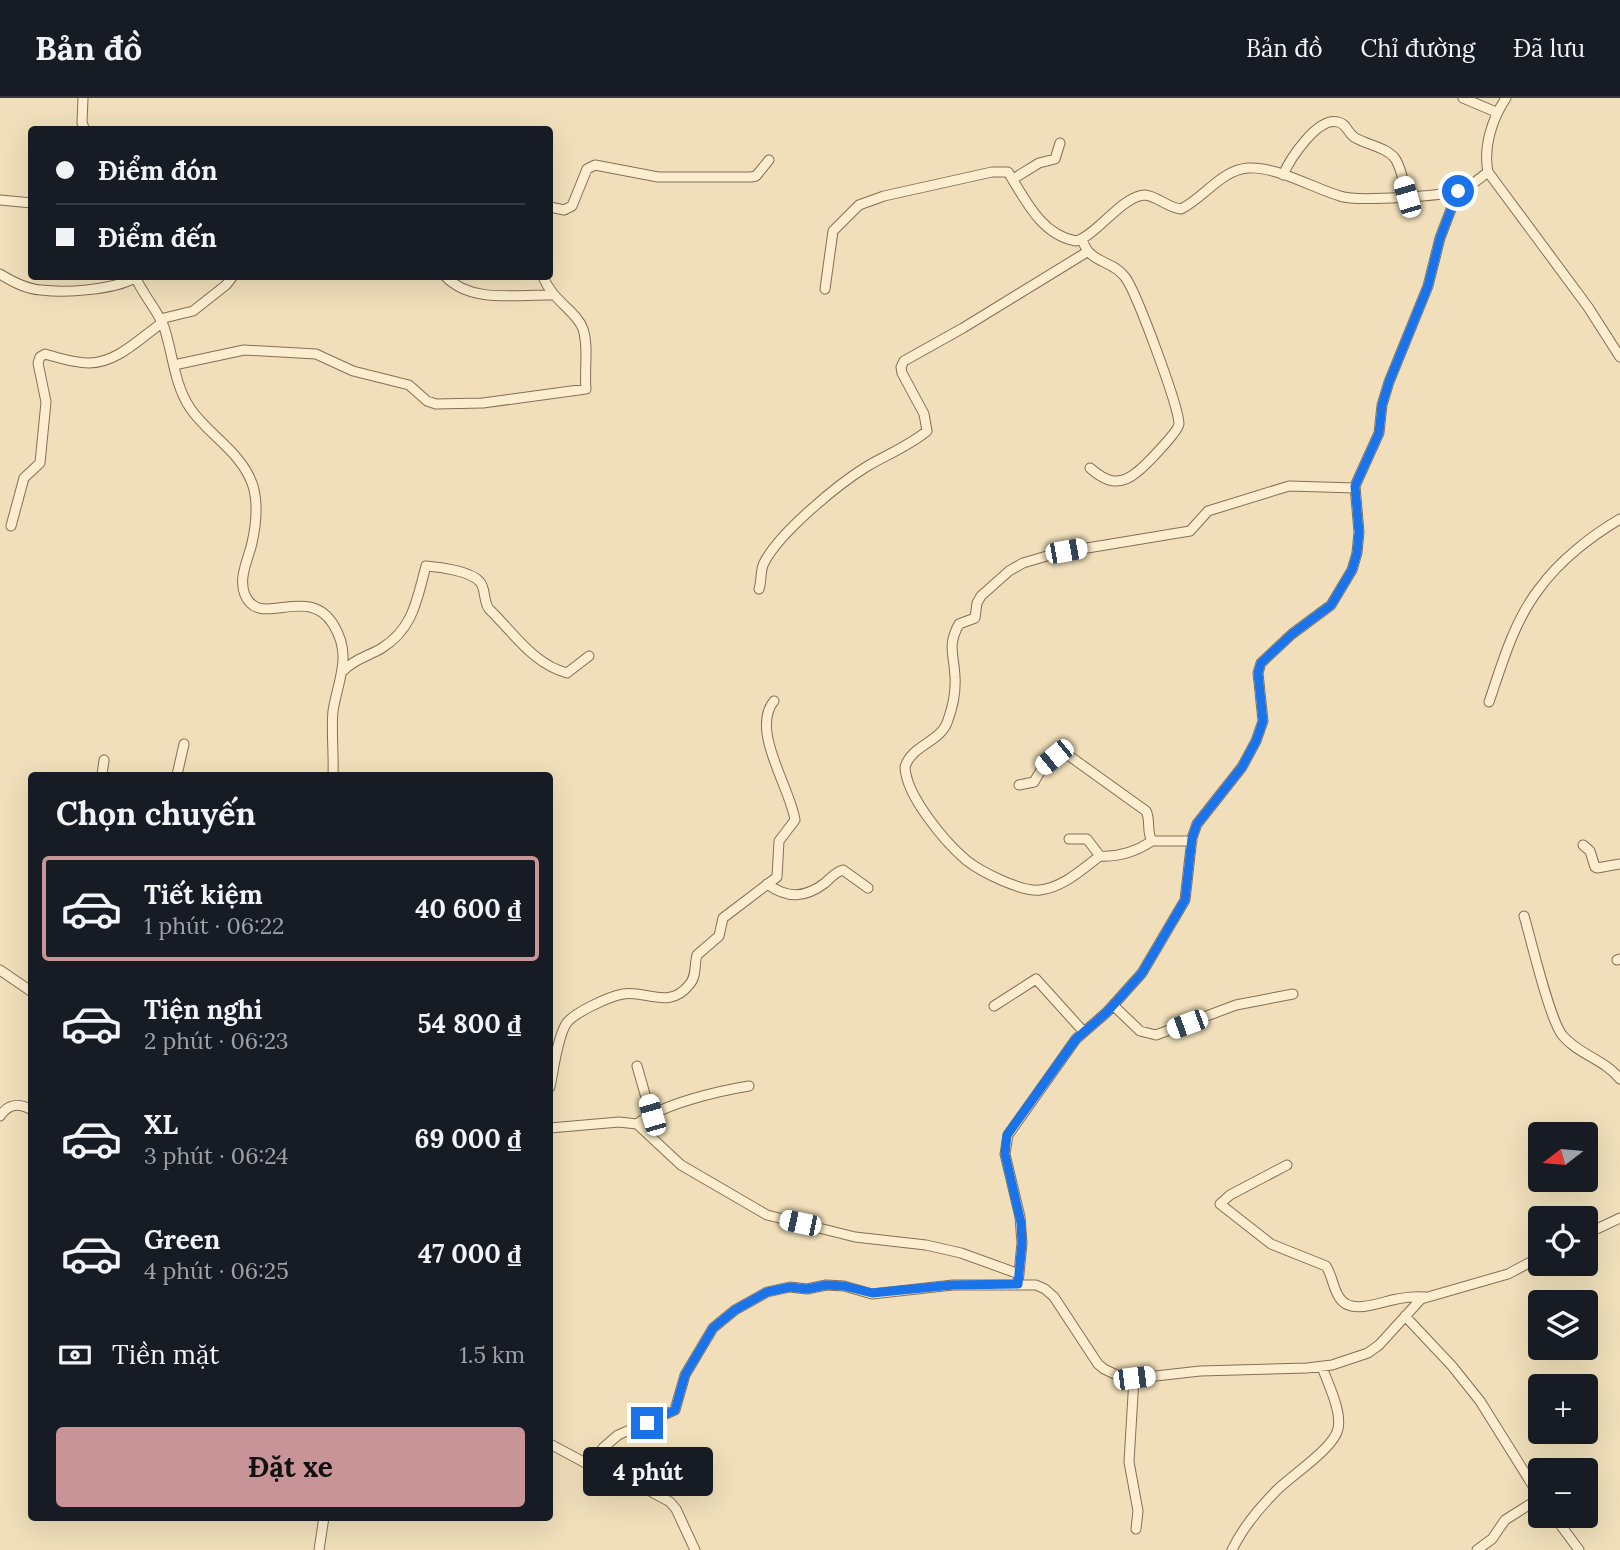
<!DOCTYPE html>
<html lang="vi">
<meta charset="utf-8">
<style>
:root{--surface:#171b24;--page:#242831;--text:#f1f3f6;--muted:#9ea1a6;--line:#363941;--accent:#c99497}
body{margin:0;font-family:Lora,serif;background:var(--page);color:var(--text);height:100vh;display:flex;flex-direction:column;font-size:26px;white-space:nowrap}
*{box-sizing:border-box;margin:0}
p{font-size:23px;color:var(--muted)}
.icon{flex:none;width:38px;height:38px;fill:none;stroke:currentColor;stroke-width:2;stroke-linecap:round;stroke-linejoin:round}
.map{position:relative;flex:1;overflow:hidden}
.drawer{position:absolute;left:28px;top:674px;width:525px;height:749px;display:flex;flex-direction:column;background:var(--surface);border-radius:7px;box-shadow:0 7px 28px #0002}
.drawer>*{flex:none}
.banner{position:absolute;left:28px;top:28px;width:525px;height:154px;border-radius:7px;box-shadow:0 7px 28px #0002;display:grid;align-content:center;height:154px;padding:0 28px;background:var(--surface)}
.needle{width:46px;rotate:254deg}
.tools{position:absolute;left:1528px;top:1024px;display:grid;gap:14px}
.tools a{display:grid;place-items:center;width:70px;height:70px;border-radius:7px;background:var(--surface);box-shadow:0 7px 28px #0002;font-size:35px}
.end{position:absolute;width:32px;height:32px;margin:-16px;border:9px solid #1a73e8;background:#fff;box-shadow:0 0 0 4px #fff}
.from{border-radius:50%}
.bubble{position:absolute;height:49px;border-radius:7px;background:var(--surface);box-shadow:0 7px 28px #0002;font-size:23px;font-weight:700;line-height:49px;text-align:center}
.car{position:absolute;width:21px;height:42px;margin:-21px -10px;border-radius:9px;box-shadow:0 0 5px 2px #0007;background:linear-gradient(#fff 24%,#345 0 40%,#fff 0 76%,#345 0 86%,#fff 0)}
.banner b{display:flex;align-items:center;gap:24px;height:66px;font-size:26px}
.banner b+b{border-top:2px solid var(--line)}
.banner i{width:18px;height:18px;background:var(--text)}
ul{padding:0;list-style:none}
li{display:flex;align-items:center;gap:21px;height:105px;margin:0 14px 10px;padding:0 14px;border:4px solid transparent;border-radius:7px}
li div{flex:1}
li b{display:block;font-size:26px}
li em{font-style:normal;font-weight:700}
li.active{border-color:var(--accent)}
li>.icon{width:63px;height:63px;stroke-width:1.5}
h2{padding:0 28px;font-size:32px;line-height:84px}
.pay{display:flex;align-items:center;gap:18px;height:77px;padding:0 28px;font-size:26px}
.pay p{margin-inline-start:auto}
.button{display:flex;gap:14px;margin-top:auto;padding:14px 28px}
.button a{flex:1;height:80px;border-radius:7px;background:var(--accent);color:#111;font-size:28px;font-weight:700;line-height:80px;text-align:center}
header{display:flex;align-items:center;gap:42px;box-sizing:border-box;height:98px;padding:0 35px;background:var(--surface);border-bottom:2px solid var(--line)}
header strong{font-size:33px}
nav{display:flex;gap:38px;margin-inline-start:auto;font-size:24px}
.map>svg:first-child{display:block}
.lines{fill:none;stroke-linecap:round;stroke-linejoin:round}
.street-casing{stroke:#876e54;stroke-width:11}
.street{stroke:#fbedcd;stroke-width:9}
.route{stroke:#1a73e8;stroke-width:9}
</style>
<header>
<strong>Bản đồ</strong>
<nav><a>Bản đồ</a><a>Chỉ đường</a><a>Đã lưu</a></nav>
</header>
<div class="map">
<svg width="1620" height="1452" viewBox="0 0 1620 1452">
<rect width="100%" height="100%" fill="#f0dfba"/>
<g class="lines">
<defs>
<path id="street" d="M83,0L82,25L85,32
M1463,0L1496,14
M1506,0C1492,21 1483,49 1488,74L1588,209L1620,259
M1283,77C1290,61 1317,19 1338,24C1347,26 1347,34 1354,39C1366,47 1388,49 1396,62C1402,72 1404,87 1407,99
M1013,81L1039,65L1055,61L1060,45
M0,102L32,105
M550,109L564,112L572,108L587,71L595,67L658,79H751L756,78L769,62
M1082,141C1090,167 1110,160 1125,179C1136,193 1179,309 1179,326C1178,334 1145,368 1137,374C1119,389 1106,384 1090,370
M0,176C13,184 26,191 41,192C67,195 112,192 135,180
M135,178C142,196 157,211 164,229C173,256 174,286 190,310C209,338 242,354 253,388C258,405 256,427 252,445C248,462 238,480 245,497C260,532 307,485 333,526C353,558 338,581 333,613C331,634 334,656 333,677
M445,178C471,206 518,196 553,197
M825,191L833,133L859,107L884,98L992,74H1008C1025,101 1041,137 1076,143C1096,138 1123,97 1145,97C1157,98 1168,110 1181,111C1204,100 1221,72 1248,70C1276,68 1313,90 1340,98C1356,104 1445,98 1462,92C1471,88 1480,80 1488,74
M160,221L193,213L226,187L233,178
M174,267L244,252L316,256L353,273L409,287L427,303L436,306L483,305L586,291C584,272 589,249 583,231C577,213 551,202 543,178
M11,428L24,380L40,365L46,304L38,265L40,259L45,256C59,260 74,265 89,265C117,265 140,240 162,225
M759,491C762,482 760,472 764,465C779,435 837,387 866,369C886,357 909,348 927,333L924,316L902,275L901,269L904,263L963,230L1087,154
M344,572C356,560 369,558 382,550C414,530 417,500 426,468C440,469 471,473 480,484C486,491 483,503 489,511C513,534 533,566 567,575L589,558
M1489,604C1502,566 1514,523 1539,491C1559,463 1591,438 1620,421
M102,677L104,662
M177,677L184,646
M1019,687L1034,684C1042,670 1050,655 1068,657L1146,713C1151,722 1146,733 1152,743H1192
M1069,741H1087L1100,758C1118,759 1137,753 1152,743
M1583,747L1590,753L1595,769L1597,770L1620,766
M1100,758C1082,771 1064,789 1040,792C1021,794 981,774 966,762C945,744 906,698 905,669C912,646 941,645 948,622C953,608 956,594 955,579C954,556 947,548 959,526L975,520L977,505L981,498L1009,473L1023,465L1057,455L1190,433L1208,413L1289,388L1355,390
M767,786C788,801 805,800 825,785C831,780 835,774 843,772L868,790
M1524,818C1531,841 1550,924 1563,938C1579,957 1604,961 1620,981
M1617,862L1620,861
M0,872L32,894
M994,908L1036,881L1083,933
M1114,908L1140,933L1156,937L1236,907L1293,896
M637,968L651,1017
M550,989C554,971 557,941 566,926C573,915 610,898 623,896C646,892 669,912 689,887C697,879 694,867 697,857L719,838L723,820L777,779L779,743L795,722C790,689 750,632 774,603
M0,1018C9,1005 19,1005 32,1012
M637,1026C662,1006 718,993 749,988
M550,1030L619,1024L637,1026L681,1067L767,1117L855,1139L926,1147L961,1155L1019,1176
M1287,1067L1230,1097L1220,1106L1271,1146L1326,1168C1332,1177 1333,1190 1339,1199C1350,1218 1380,1204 1397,1201C1406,1199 1415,1198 1425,1199
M1586,1136L1620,1120
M1018,1186L1022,1145L1020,1119L1005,1056L1008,1037L1076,941L1107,914L1142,875L1185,802L1192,740L1197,726L1242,669L1256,643L1263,623L1258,575L1261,565L1292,536L1331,507L1352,472L1357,455L1359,434L1355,388L1379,335L1382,307L1389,284L1428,188L1440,140L1458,93
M1405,1218L1452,1268L1480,1303L1540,1399
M1134,1280L1129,1364L1138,1413L1136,1431
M550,1346L608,1377L650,1393L670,1404L676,1411L695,1452
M590,1367L603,1350L618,1337L675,1312L685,1277L713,1230L735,1212L767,1194L790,1189L807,1191L826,1187L844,1188L872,1196L953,1187H1036L1045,1191L1054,1199L1098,1266L1104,1271L1121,1279L1129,1281L1200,1273L1307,1270L1332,1267L1368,1255L1379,1247L1421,1201L1508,1176L1540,1159
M1554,1418L1579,1452
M319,1452L324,1419
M1232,1452C1243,1429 1259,1410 1277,1392C1292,1377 1334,1350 1338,1331C1342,1313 1328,1286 1322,1269
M1477,1452L1492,1441L1505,1422L1540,1400"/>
</defs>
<use href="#street" class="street-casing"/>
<use href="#street" class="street"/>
</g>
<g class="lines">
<path class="route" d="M647,1325L675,1312L685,1277L713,1230L735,1212L767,1194L790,1189L807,1191L826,1187L844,1188L872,1195L953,1187L1018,1186L1022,1145L1021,1125L1005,1056L1007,1037L1076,941L1107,914L1142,875L1185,802L1192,740L1197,726L1242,669L1256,643L1263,623L1258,575L1261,565L1292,536L1331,507L1352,472L1357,455L1359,434L1355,388L1379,335L1382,307L1389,284L1428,188L1440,140L1458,93"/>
</g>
</svg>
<div class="tools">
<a><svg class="needle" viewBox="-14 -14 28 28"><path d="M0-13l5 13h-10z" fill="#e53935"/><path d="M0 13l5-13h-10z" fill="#9ea1a6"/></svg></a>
<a><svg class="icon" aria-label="locate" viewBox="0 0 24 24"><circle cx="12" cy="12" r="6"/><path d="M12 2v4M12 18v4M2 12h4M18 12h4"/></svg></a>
<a><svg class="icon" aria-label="layers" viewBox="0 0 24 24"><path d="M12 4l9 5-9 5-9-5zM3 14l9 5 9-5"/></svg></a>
<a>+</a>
<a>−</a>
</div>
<i class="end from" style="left:1458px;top:93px"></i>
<i class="end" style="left:647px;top:1325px"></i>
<div class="bubble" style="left:583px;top:1349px;width:130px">4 phút</div>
<i class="car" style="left:1407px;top:99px;rotate:344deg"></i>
<i class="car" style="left:1066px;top:453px;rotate:80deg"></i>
<i class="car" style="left:1054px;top:659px;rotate:231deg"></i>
<i class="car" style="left:1187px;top:926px;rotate:250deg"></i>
<i class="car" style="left:652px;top:1017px;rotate:344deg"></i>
<i class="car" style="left:800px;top:1125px;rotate:282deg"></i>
<i class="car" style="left:1134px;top:1280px;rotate:83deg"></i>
<div class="banner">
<b><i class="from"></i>Điểm đón</b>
<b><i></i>Điểm đến</b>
</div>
<section class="drawer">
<h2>Chọn chuyến</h2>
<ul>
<li class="active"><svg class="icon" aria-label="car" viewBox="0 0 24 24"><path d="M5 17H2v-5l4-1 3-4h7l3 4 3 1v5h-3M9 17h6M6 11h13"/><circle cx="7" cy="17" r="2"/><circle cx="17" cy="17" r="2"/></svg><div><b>Tiết kiệm</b><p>1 phút · 06:22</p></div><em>40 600 ₫</em></li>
<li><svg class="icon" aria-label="car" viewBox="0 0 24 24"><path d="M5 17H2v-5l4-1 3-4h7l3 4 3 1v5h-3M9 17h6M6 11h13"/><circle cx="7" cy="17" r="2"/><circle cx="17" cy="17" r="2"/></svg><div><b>Tiện nghi</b><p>2 phút · 06:23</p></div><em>54 800 ₫</em></li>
<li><svg class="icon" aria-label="car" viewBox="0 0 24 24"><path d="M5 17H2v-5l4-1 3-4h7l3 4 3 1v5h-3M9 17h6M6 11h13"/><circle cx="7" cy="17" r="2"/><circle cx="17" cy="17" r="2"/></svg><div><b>XL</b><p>3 phút · 06:24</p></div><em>69 000 ₫</em></li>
<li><svg class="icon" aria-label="car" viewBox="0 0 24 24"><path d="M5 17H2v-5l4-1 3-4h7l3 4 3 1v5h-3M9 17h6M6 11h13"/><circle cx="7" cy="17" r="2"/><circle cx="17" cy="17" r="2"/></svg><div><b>Green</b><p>4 phút · 06:25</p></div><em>47 000 ₫</em></li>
</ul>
<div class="pay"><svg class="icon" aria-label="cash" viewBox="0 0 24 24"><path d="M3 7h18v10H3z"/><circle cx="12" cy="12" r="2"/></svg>Tiền mặt<p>1.5 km</p></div>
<div class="button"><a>Đặt xe</a></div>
</section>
</div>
